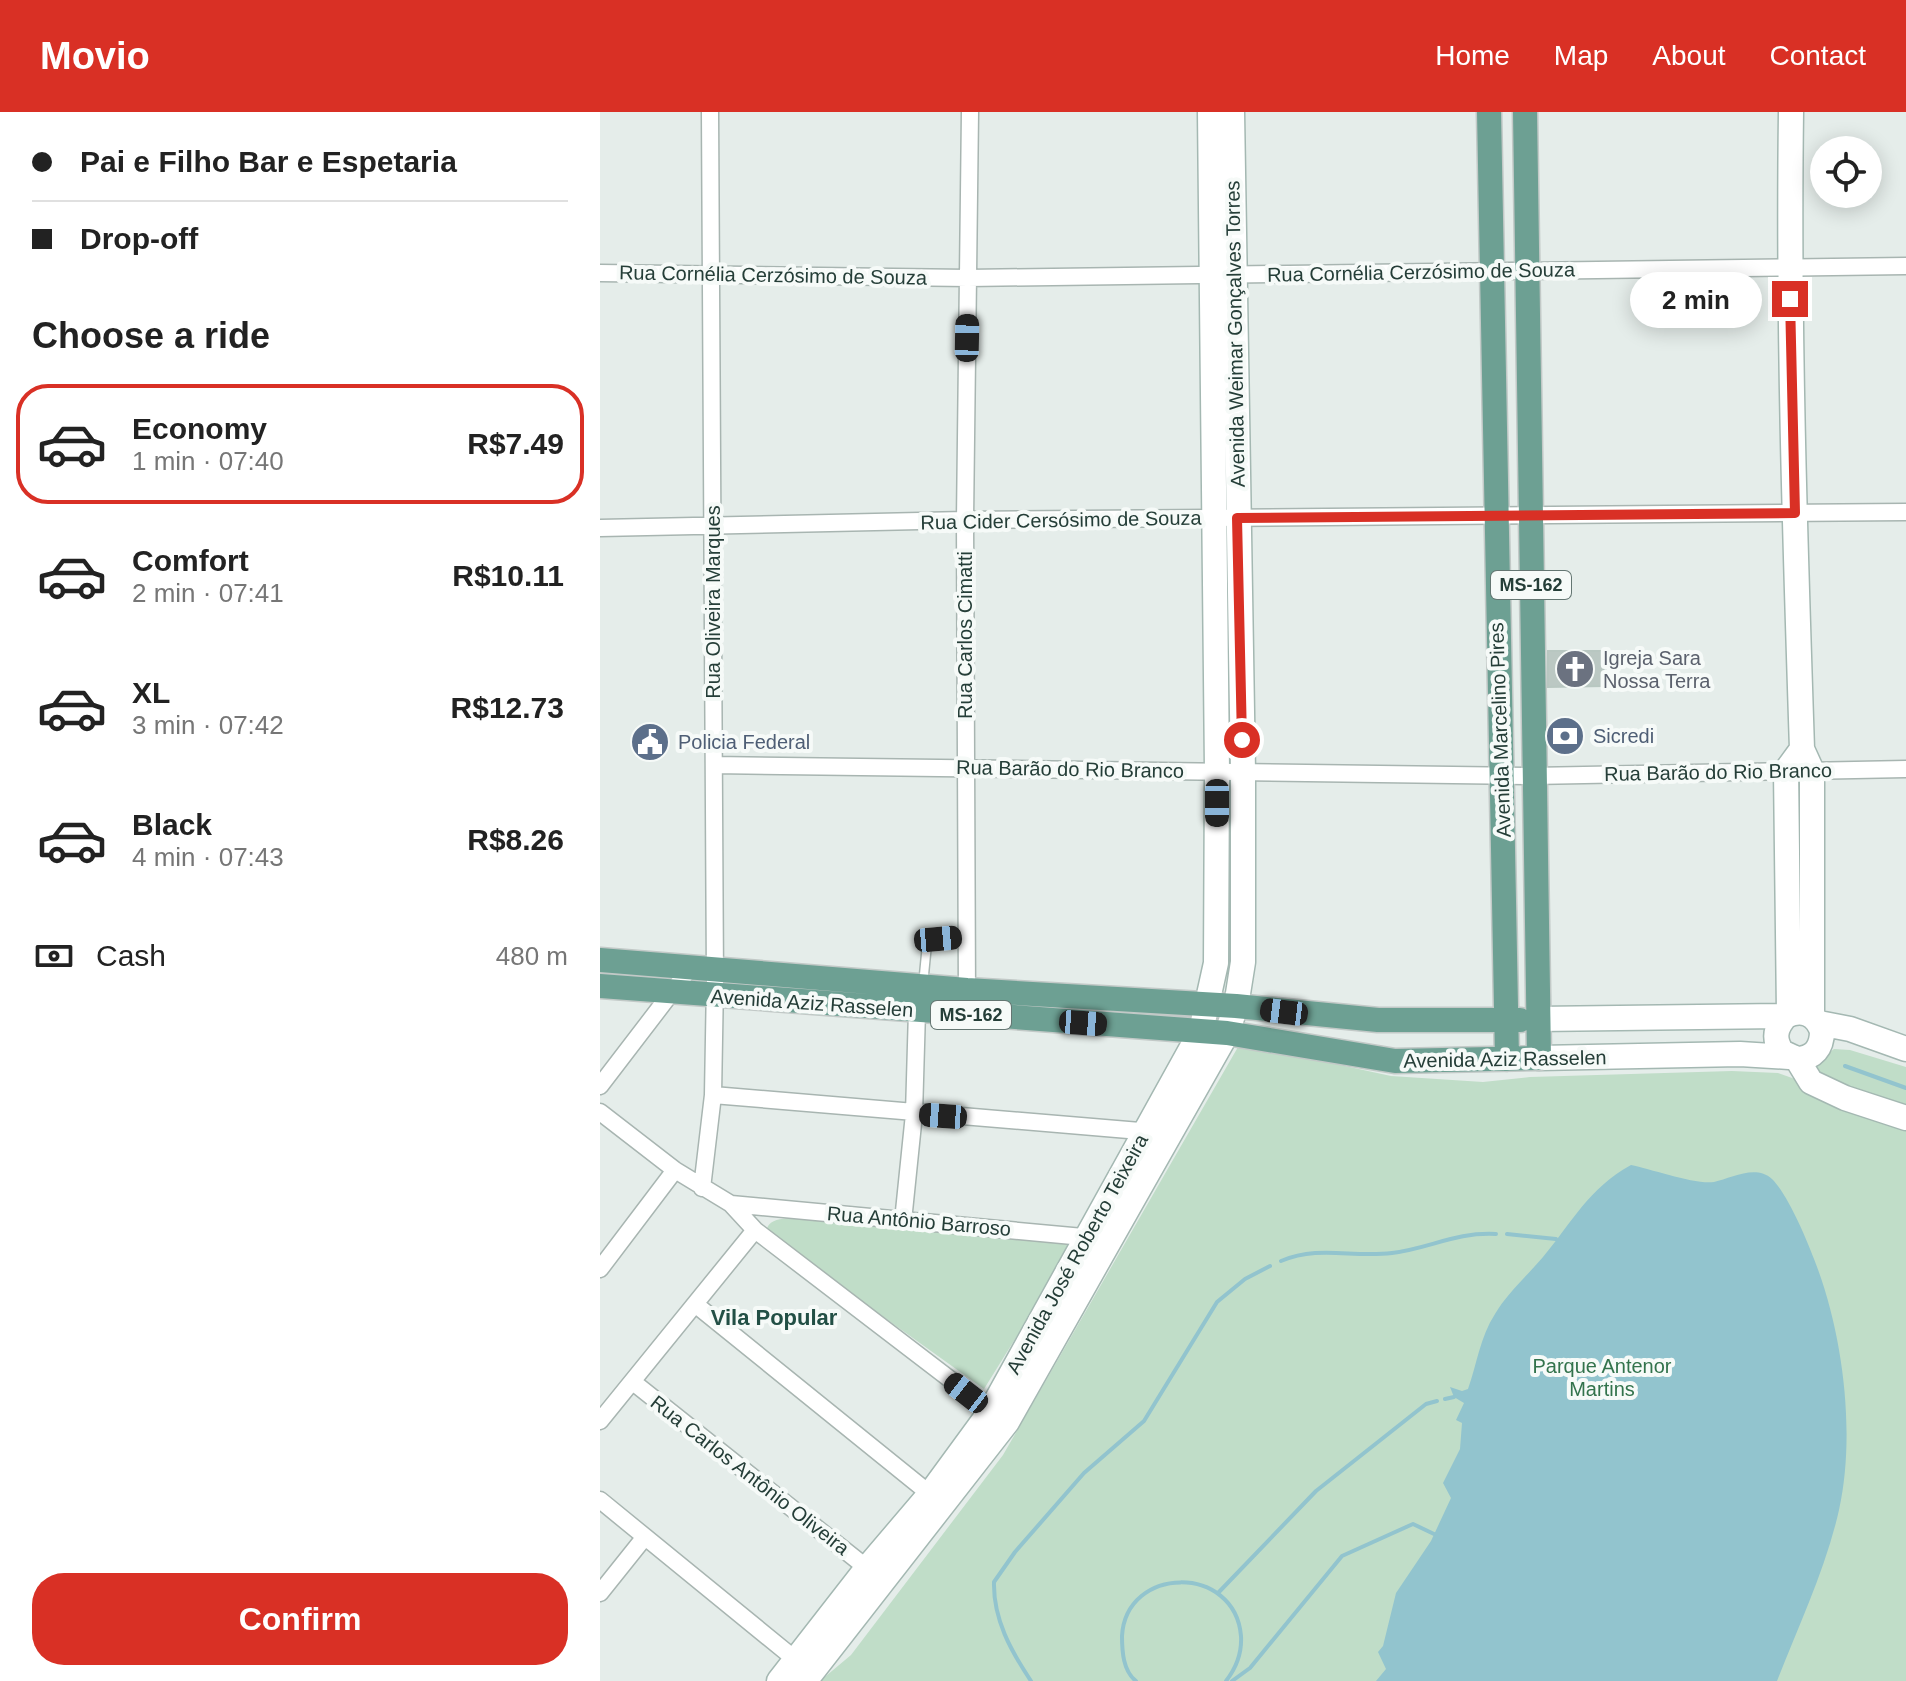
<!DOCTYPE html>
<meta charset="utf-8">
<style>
:root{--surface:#fff;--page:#f2f2f2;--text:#222;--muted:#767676;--line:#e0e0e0;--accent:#d93025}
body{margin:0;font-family:Helvetica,sans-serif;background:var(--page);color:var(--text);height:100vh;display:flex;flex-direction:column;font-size:30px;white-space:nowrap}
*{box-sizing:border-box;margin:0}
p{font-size:26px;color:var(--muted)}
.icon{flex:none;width:44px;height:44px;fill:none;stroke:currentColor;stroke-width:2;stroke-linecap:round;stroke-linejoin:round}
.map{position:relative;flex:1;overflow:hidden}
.drawer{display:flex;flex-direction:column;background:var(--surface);width:600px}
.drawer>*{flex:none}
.guide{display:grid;align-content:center;height:176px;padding:0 32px;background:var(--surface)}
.fabs{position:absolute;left:1210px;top:24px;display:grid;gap:16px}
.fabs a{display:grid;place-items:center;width:72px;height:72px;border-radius:50%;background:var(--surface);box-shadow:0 4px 20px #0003;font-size:40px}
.end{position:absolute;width:36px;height:36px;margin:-18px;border:10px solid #d93025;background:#fff;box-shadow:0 0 0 4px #fff}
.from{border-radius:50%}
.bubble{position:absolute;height:56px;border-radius:28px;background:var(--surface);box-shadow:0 4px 20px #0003;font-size:26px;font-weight:600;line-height:56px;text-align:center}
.car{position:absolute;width:24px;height:48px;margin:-24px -12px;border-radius:10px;box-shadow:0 0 6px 2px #0007;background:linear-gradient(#222 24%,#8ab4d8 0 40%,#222 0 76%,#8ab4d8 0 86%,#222 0)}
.guide b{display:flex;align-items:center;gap:28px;height:76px;font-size:30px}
.guide b+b{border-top:2px solid var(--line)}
.guide i{width:20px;height:20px;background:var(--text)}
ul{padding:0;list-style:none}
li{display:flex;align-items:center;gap:24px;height:120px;margin:0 16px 12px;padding:0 16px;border:4px solid transparent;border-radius:32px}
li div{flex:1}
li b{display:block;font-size:30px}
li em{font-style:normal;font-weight:600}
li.selected{border-color:var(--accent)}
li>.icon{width:72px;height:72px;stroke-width:1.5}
h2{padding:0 32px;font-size:36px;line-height:96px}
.pay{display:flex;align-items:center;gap:20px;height:88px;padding:0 32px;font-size:30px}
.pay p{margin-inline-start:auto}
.button{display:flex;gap:16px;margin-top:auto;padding:16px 32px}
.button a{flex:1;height:92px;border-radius:32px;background:var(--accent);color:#fff;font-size:32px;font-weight:600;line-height:92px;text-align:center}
header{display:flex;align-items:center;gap:48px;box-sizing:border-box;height:112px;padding:0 40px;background:var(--accent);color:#fff}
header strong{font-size:38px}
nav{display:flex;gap:44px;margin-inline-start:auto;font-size:28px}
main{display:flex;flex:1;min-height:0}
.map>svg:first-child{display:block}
.green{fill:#c0ddc8}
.water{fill:#92c4ce}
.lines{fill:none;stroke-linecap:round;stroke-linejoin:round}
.stream{stroke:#92c4ce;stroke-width:4}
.building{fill:#bbc8c3;stroke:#b8c7c1;stroke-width:2}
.lane-casing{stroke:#a8b5b1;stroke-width:11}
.street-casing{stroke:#a8b5b1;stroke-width:19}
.secondary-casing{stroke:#a4b8b2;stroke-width:27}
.primary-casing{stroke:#c2c9c7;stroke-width:27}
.lane{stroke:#fff;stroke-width:8}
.street{stroke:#fff;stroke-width:16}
.secondary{stroke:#fff;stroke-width:24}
.primary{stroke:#6da093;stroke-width:24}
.route{stroke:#d93025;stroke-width:10}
.labels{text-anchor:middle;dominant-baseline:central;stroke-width:8;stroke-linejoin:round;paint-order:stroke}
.shield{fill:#f6faf8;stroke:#647672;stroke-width:2}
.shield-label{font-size:18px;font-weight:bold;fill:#253e38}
.street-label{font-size:20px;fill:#253e38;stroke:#f6faf8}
.worship-label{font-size:20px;fill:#5b616d;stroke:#f6faf8;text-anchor:start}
.service-label{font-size:20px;fill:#4e5e75;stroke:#f6faf8;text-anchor:start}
.park-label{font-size:20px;fill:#32734c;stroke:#f6faf8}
.neighbourhood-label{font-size:22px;font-weight:bold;fill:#224f45;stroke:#f6faf8}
</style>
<header>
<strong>Movio</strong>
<nav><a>Home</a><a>Map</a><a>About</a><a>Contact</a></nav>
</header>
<main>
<section class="drawer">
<div class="guide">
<b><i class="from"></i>Pai e Filho Bar e Espetaria</b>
<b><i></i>Drop-off</b>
</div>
<h2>Choose a ride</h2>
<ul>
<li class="selected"><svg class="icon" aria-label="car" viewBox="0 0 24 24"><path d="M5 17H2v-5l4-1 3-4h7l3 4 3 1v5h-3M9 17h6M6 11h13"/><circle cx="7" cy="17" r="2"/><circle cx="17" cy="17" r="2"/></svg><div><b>Economy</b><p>1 min · 07:40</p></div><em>R$7.49</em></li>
<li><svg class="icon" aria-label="car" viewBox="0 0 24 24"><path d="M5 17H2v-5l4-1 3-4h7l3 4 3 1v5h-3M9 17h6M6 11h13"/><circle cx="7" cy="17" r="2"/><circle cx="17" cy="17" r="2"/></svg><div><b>Comfort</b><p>2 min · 07:41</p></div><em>R$10.11</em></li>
<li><svg class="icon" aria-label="car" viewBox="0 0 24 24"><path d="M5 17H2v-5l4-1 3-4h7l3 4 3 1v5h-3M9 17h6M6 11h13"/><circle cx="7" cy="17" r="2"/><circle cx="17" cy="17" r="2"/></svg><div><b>XL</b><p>3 min · 07:42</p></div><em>R$12.73</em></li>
<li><svg class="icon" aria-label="car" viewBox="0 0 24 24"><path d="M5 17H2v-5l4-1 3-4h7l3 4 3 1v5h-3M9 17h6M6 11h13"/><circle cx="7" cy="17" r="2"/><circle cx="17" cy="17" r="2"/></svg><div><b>Black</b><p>4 min · 07:43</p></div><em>R$8.26</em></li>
</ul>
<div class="pay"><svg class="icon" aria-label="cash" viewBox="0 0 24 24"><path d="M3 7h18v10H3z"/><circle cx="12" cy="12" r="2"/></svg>Cash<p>480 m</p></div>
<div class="button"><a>Confirm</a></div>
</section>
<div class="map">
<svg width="1306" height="1569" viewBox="0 0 1306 1569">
<rect width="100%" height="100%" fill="#e5edea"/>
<path class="green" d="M638,935L666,937L791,964L883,970L930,965L1132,959L1178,961L1209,972V956L1234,937L1250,938L1306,955V1569H220L251,1543L403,1343Z
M190,1106L476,1129L384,1277L172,1125L167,1116C171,1107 181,1107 190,1106Z"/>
<path class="water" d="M1031,1053C1051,1057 1096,1073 1114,1070C1131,1066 1156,1052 1172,1067C1188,1083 1206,1126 1214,1147C1243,1220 1256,1321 1239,1398C1226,1456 1199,1513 1177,1569H776L786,1557L778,1540L783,1534L796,1481L831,1429L851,1386L843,1371L860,1337L862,1311L856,1308L864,1291L854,1285L850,1275L862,1279L868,1277C877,1252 880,1225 895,1202C908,1180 927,1164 943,1145C973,1109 988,1077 1031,1053Z"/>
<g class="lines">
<path class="stream" d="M1245,954L1306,976
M907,1122L956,1127
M681,1149C720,1133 751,1146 792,1141C831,1136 855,1120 896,1122
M845,1287L854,1285
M618,1481L716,1379L826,1292L837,1289
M431,1569C411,1539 393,1507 394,1470L415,1440L484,1361L544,1309L617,1190L645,1167L670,1154
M536,1569C523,1559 522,1539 522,1524C526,1453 635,1452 641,1524C642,1541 637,1555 626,1569
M632,1569L650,1556L742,1444L813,1412L834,1422"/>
</g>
<path class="building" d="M948,539H1003L1004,574L948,575Z"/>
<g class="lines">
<defs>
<path id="lane" d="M323,873L327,832L338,827L366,824"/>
<path id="street" d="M0,161L368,166L1306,154
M0,416L365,408L1306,400
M114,653L932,664L1306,657
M367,886L365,408L370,0
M0,974L91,855
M113,983L552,1020
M0,1000L75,1058L131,1092L155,1118L398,1304
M102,1076L113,983L115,870L110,0
M131,1092L494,1126
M303,1109L314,1002L317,899
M0,1157L75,1058
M95,1192L330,1382
M33,1270L267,1456
M0,1309L155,1118
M0,1388L196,1548
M0,1481L44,1426"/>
<path id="secondary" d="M1191,0C1188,213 1195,425 1202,637L1212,659V904
M1189,902L1186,659L1202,637
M938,907L1186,904C1202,896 1216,902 1222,919C1222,936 1214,946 1197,947L1182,940C1173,927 1175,916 1186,904
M1219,911L1250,917L1306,937
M939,946L1140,942L1189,945
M1197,947L1211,970L1245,986L1306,1006
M179,1569L267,1456L330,1382L390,1300L601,919L616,851L617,659L610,0
M205,1569L407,1310L627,921L636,894L643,850V660L632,0"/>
<path id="primary" d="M889,0L907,947
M0,848L367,878L636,894L778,908H920
M0,874L627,921L795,949L939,946L925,0"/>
</defs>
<use href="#lane" class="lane-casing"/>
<use href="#street" class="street-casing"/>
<use href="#secondary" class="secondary-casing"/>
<use href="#primary" class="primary-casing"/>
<use href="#lane" class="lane"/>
<use href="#street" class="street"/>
<use href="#secondary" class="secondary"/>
<use href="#primary" class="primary"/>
</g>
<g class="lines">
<path class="route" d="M642,628L637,406L1195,401L1190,187"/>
</g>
<defs>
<symbol id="church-disc" viewBox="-11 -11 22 22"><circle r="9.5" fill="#6b7280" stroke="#f6faf8"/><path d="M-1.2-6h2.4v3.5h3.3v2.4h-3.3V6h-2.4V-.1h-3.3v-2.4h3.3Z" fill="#fff"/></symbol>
<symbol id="bank-disc" viewBox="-11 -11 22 22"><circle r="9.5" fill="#5c6f8a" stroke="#f6faf8"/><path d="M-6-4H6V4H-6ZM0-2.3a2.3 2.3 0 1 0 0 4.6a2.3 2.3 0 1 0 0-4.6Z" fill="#fff"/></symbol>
<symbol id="civic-disc" viewBox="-11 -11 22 22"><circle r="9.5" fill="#5c6f8a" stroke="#f6faf8"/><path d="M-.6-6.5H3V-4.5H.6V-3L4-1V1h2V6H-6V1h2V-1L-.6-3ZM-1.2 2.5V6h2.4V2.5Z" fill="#fff"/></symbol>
</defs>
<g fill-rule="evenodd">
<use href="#church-disc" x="953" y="535" width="44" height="44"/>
<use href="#bank-disc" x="943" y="602" width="44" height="44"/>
<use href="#civic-disc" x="28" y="608" width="44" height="44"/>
</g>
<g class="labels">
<g class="shield">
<rect x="891" y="459" width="80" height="28" rx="6"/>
<rect x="331" y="889" width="80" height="28" rx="6"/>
</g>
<g class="shield-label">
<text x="931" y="473">MS-162</text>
<text x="371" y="903">MS-162</text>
</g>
<g class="street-label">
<text transform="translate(821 160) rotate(-1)">Rua Cornélia Cerzósimo de Souza</text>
<text transform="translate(173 163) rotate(1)">Rua Cornélia Cerzósimo de Souza</text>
<text transform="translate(635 222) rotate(-91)">Avenida Weimar Gonçalves Torres</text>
<text transform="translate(461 408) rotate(-1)">Rua Cider Cersósimo de Souza</text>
<text transform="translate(113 490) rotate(-90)">Rua Oliveira Marques</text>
<text transform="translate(365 523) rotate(-90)">Rua Carlos Cimatti</text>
<text transform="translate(900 618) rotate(-92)">Avenida Marcelino Pires</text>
<text transform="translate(470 657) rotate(1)">Rua Barão do Rio Branco</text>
<text transform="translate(1118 660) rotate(-1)">Rua Barão do Rio Branco</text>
<text transform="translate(212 891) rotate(4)">Avenida Aziz Rasselen</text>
<text transform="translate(905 947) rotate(-1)">Avenida Aziz Rasselen</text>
<text transform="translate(319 1109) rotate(5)">Rua Antônio Barroso</text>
<text transform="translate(477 1142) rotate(-61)">Avenida José Roberto Teixeira</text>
<text transform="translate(150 1363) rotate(38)">Rua Carlos Antônio Oliveira</text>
</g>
<g class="worship-label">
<text x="1003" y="546">Igreja Sara<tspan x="1003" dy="23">Nossa Terra</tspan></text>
</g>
<g class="service-label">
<text x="993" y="624">Sicredi</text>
<text x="78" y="630">Policia Federal</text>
</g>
<g class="park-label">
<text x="1002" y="1254">Parque Antenor<tspan x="1002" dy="23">Martins</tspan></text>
</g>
<g class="neighbourhood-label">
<text x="174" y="1205">Vila Popular</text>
</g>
</g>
</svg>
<div class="fabs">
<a><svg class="icon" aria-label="locate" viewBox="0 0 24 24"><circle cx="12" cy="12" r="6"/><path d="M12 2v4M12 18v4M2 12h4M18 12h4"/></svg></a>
</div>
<i class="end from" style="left:642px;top:628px"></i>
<i class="end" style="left:1190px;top:187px"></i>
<div class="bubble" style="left:1030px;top:160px;width:132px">2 min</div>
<i class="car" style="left:367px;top:226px;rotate:1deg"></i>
<i class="car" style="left:617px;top:691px;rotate:180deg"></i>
<i class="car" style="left:338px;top:827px;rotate:85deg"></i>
<i class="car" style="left:684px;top:900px;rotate:277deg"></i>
<i class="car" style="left:483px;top:911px;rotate:94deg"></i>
<i class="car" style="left:343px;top:1004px;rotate:274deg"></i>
<i class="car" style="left:366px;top:1281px;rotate:308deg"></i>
</div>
</main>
